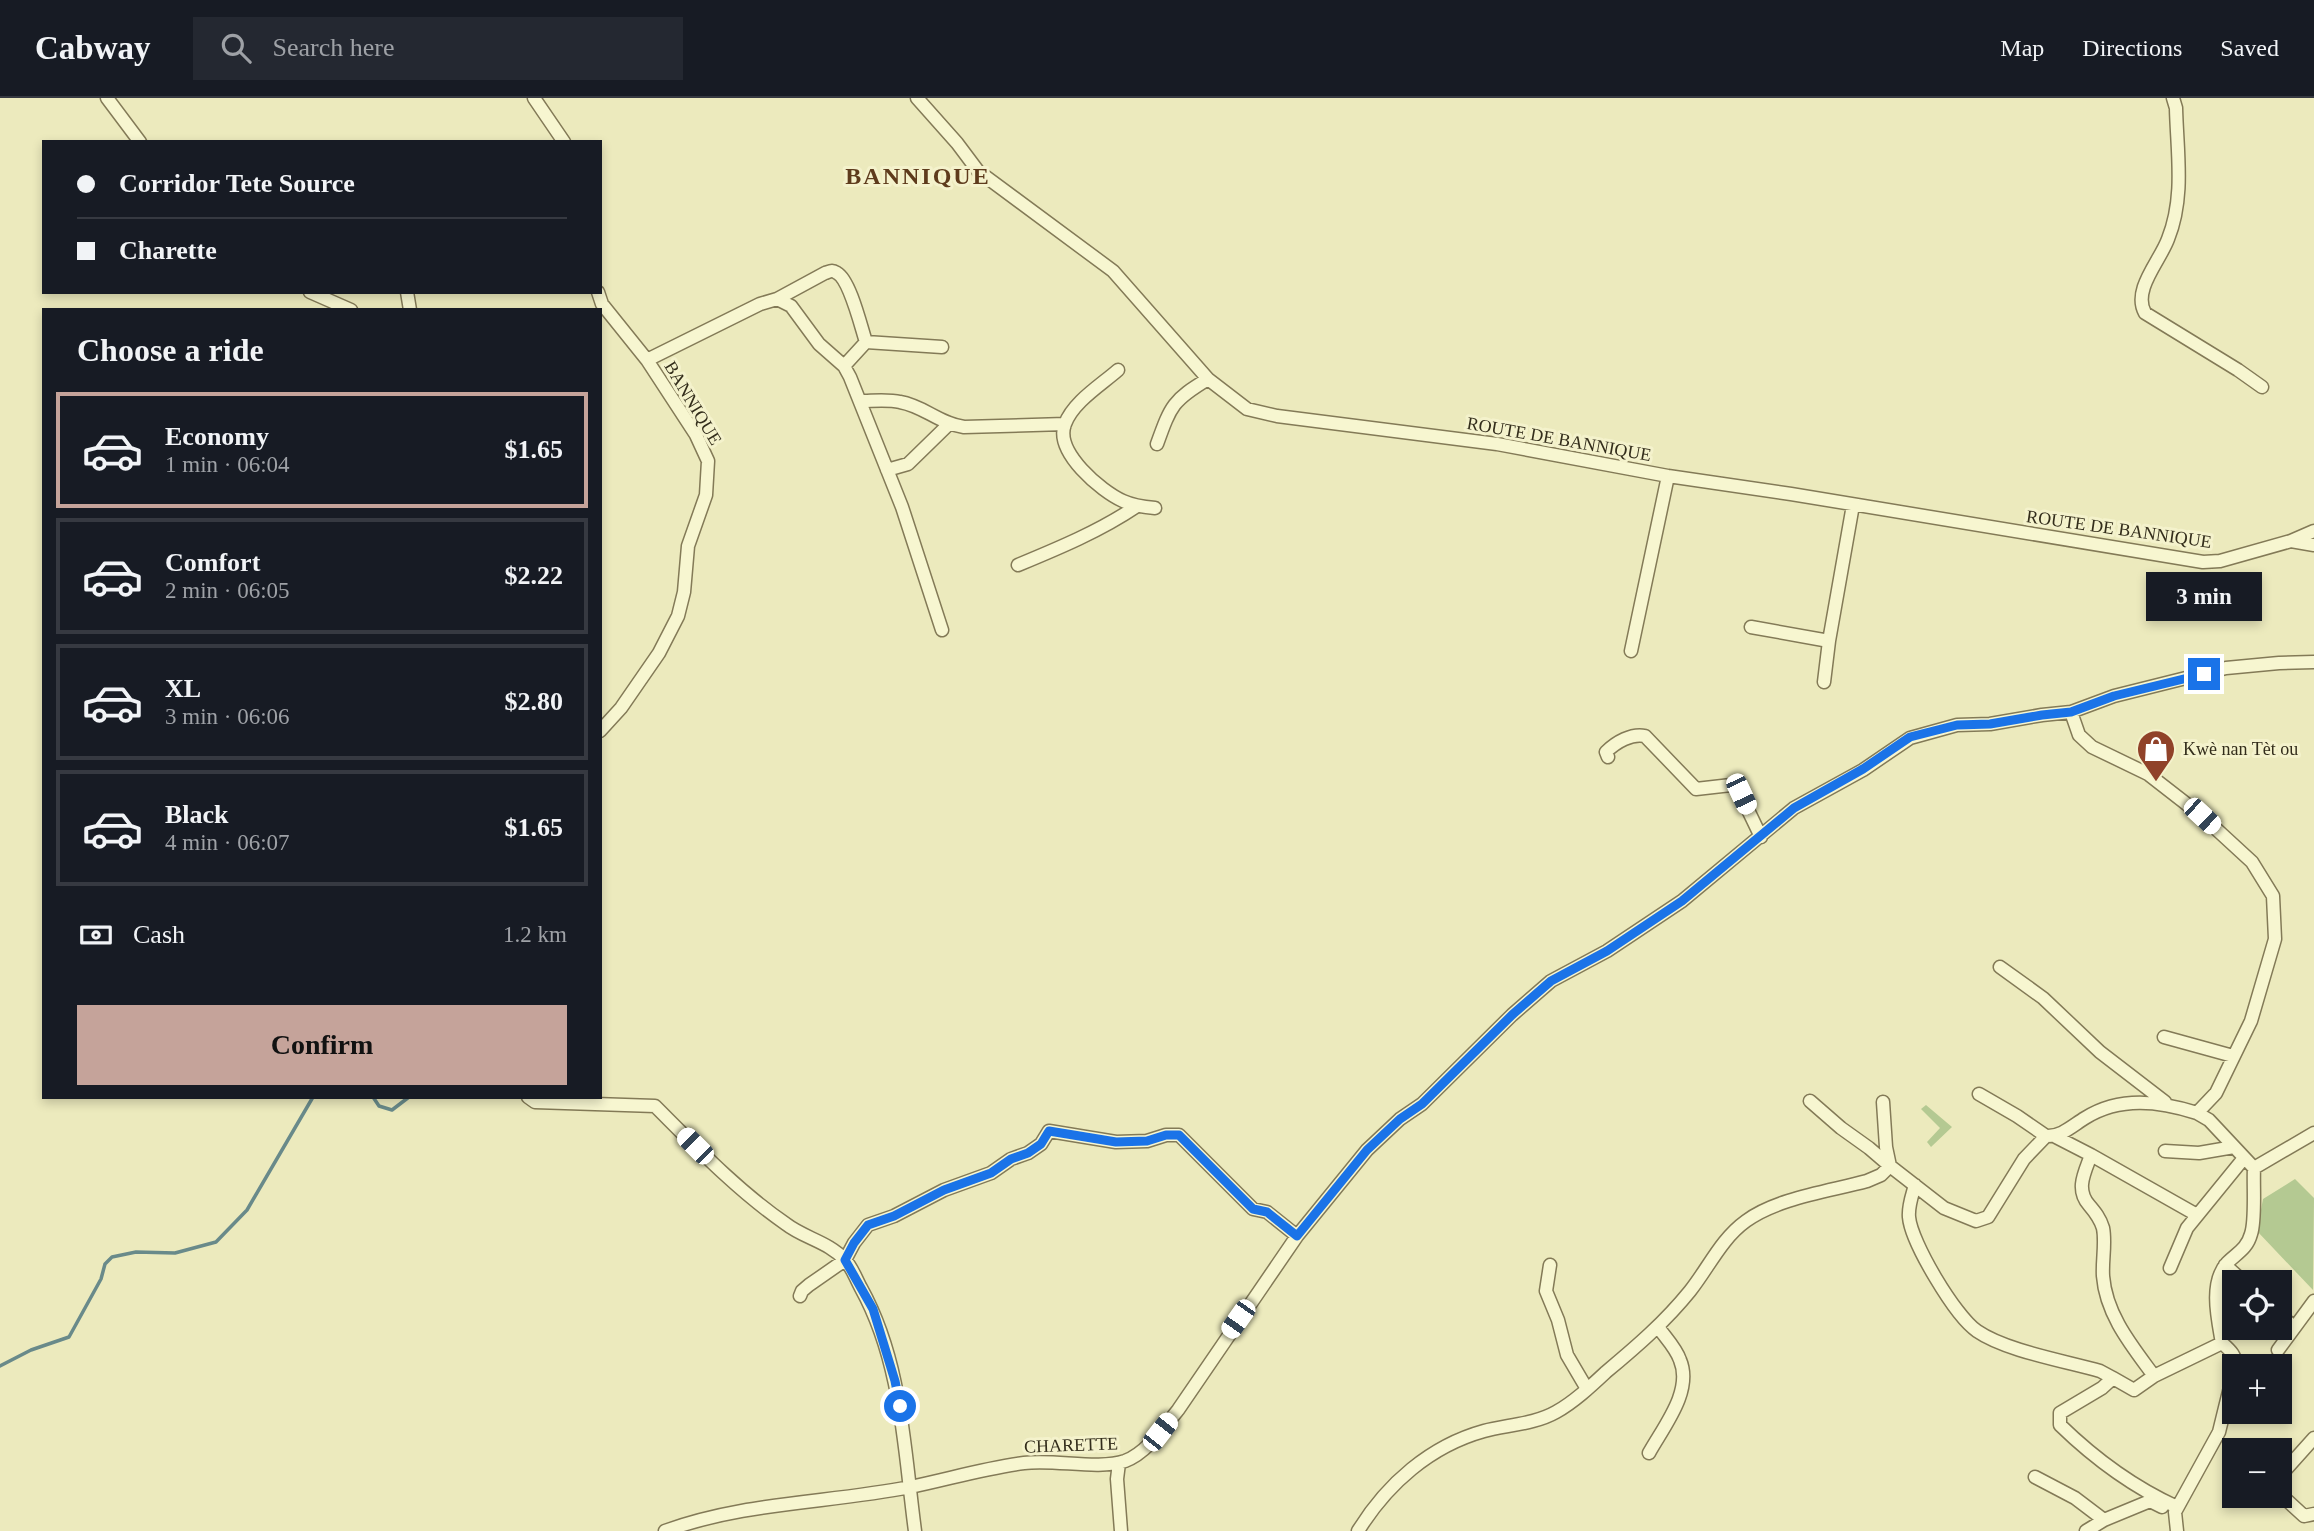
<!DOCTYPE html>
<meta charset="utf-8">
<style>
:root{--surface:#171b24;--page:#242831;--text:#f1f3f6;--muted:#9ea1a6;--line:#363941;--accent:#c5a39a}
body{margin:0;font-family:Georgia,serif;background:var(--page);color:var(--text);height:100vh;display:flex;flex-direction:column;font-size:26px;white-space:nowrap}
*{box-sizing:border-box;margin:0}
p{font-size:23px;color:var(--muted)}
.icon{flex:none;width:38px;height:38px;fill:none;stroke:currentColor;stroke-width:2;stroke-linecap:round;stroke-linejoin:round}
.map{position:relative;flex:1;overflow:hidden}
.side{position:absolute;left:42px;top:210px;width:560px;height:791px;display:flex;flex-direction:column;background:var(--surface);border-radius:0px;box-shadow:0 4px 10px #0003}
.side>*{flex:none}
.top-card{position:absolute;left:42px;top:42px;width:560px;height:154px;border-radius:0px;box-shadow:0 4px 10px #0003;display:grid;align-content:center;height:154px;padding:0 35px;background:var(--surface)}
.buttons{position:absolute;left:2222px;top:1172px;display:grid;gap:14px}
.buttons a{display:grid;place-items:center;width:70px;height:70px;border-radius:0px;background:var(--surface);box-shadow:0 4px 10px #0003;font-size:35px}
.end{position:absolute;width:32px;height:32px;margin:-16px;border:9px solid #1a73e8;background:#fff;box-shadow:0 0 0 4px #fff}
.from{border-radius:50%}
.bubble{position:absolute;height:49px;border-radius:0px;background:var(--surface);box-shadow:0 4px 10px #0003;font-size:23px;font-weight:800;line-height:49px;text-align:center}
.car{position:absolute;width:21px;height:42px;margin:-21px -10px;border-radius:9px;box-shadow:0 0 5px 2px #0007;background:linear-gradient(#fff 24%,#345 0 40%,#fff 0 76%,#345 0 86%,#fff 0)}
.top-card b{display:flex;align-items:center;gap:24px;height:66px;font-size:26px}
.top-card b+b{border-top:2px solid var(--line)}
.top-card i{width:18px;height:18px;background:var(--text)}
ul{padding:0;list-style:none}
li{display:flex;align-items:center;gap:21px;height:116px;margin:0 14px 10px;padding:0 21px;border:4px solid var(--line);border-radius:0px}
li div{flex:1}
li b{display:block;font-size:26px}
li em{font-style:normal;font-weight:800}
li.current{border-color:var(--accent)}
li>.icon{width:63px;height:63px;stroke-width:1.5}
h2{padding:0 35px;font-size:32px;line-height:84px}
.pay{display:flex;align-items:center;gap:18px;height:77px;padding:0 35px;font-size:26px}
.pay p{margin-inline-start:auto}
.button{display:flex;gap:14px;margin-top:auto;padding:14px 35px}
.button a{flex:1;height:80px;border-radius:0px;background:var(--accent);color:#111;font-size:28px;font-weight:800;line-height:80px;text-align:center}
header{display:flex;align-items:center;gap:42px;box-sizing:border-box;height:98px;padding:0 35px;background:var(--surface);border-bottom:2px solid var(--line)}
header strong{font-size:33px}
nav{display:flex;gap:38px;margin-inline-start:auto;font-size:24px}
.search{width:490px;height:63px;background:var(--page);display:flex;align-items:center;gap:18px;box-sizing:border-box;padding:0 24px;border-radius:0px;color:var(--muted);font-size:26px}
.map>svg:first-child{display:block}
.green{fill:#b4c992}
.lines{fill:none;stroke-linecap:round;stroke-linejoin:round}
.stream{stroke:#698a8a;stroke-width:3.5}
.minor-casing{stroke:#837a57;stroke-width:15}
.minor{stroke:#f7f6d0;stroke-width:12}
.route{stroke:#1a73e8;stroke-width:9}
.labels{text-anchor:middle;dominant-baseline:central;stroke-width:6;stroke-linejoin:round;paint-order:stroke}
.street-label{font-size:18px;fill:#332d1b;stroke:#f4f2cc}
.poi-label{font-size:18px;fill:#332d1b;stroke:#f4f2cc;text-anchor:start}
.district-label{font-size:24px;font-weight:bold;letter-spacing:2px;fill:#5e3b1c;stroke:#f4f2cc}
</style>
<header>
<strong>Cabway</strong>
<div class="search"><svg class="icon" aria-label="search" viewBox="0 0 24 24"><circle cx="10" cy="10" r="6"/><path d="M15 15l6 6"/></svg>Search here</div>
<nav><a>Map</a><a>Directions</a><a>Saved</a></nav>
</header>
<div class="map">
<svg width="2314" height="1433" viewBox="0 0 2314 1433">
<rect width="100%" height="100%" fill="#eceabd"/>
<path class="green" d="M1926,1007L1952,1029L1931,1049L1927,1044L1940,1030L1921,1011Z
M2295,1081L2314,1100L2313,1192L2257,1133L2263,1101Z"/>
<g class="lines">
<path class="stream" d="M373,999L379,1008L392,1012L409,999
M0,1268L31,1252L69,1239L101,1181L105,1166L112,1159L136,1154L175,1155L216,1144L247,1112L313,999"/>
<defs>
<path id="minor" d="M107,0L140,44
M534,0L564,44
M917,0L957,45L978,73L1113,173L1208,281L1247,311L1277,318L1497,346L1668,378L1791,396L2203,464L2220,463L2291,443L2314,447
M2173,0L2176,10C2177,54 2185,99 2168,141C2160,163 2132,192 2145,215L2238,272L2262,289
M310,194L351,212
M407,194L410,212
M598,194L602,206L647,262L696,337L708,363L706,397L688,448L684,494L678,518L659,555L621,610L600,633
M777,201L825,175C831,173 832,172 837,175C850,182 861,229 866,244
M647,262L760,206L777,201L791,208L819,246L844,268L850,279L902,409L942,532
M844,268L866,244L942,249
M1118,272C1101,287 1073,304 1065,326C1054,354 1101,393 1123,403C1134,408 1144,409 1155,410
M860,303C872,303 888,301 900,304C924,308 938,325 964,329L1065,326
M1157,346C1171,307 1173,302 1208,281
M887,372L908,366L948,327
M2291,443L2314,433
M1018,467C1059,450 1100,433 1137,408
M1751,529L1829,543
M1631,553L1668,378
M1824,584L1829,543L1853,407
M2071,614L2079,637L2092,649L2148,676L2202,718L2252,764L2273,798L2275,841L2251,923L2216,995L2197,1015L2209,1022L2254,1070
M1608,659L1606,654C1616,644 1632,635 1645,638L1696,691L1731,687L1737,689L1761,739
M2000,869L2043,900L2100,954L2165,1004
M2164,939L2233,958
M1979,996L2017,1018L2046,1038
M528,999L535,1004L655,1008C696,1049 738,1093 786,1126C804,1140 829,1144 845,1162C852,1169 856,1181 861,1190C902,1264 904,1351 915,1433
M1810,1003L1841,1030L1869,1050L1890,1068
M1883,1004L1886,1049L1890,1068
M2056,1039L2091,1057C2085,1074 2075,1091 2089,1107C2095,1114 2100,1120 2103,1130C2106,1145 2102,1162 2103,1178C2106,1217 2132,1248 2154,1278
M2165,1053L2199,1055L2234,1049
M2091,1057L2197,1117
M2254,1070L2314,1035
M1915,1087C1912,1098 1908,1108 1909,1119C1911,1144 1955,1218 1977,1233C2006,1253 2065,1263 2100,1273L2113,1280
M1550,1167L1546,1193L1558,1222L1567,1257L1587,1291
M2225,1167L2245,1185
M2170,1170L2187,1130L2244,1060
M800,1198L802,1193L809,1187L845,1162L854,1145L868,1127L894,1118L944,1092L991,1075L1011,1061L1028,1055L1041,1046L1049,1033L1116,1044L1147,1043L1166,1037H1179L1253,1111L1267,1114L1297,1138
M2280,1217L2294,1229
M2278,1252L2314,1203
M2235,1269C2237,1258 2230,1252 2222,1245C2218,1222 2209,1185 2227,1165C2237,1155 2247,1151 2251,1136C2256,1122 2253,1087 2254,1070
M1649,1355C1664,1328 1693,1293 1680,1262C1676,1250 1665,1239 1658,1229
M1119,1365L1117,1381L1121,1433
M2280,1378L2314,1340
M2035,1379L2075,1400L2104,1422L2150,1403L2162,1409
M2280,1396L2304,1418L2314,1416
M2177,1409C2133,1389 2095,1361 2060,1327V1315L2102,1290L2113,1280L2134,1292L2154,1278L2222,1245
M665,1433C744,1404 829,1405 910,1389C949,1381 985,1370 1024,1365C1055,1361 1098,1372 1125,1363C1147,1355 1164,1329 1178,1312L1297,1138L1367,1052L1400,1021L1422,1006L1512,917L1551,883L1607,853L1682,803L1794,710L1863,672L1910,640L1957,627L1990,626L2042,617L2071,614L2114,598L2226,570L2279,565L2314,564
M1358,1433C1387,1386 1430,1348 1484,1333C1507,1327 1535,1326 1556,1314C1574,1304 1591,1288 1606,1274C1636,1249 1665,1224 1690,1193C1709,1169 1721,1141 1746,1123C1777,1100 1831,1093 1867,1083L1881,1077L1890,1068L1944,1110L1976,1123L1988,1119L2024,1061L2046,1038C2061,1039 2072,1028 2085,1020C2120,998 2159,1003 2197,1015
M2086,1433L2104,1422
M2177,1433L2175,1414L2219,1334L2235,1269"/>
</defs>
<use href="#minor" class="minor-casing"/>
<use href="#minor" class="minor"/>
</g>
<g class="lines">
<path class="route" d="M900,1308L895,1283L873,1211L845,1162L854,1145L868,1127L894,1118L944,1092L991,1075L1011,1061L1028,1055L1041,1046L1049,1033L1116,1044L1147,1043L1166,1037H1179L1253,1111L1267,1114L1297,1138L1367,1052L1400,1021L1422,1006L1512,917L1551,883L1607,853L1682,803L1794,710L1863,671L1910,639L1957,627L1990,626L2042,617L2071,614L2114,598L2204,576"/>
</g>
<defs>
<symbol id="shop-pin" viewBox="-11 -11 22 30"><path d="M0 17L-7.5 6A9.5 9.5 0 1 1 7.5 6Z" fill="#904229" stroke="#f4f2cc"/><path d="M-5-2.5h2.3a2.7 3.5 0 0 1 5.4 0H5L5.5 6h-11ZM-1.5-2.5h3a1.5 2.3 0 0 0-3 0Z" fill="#fff"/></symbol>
</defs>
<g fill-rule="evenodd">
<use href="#shop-pin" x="2134" y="629" width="44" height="60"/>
</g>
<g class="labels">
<g class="street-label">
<text transform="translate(693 305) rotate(59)">BANNIQUE</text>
<text transform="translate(1559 341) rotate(10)">ROUTE DE BANNIQUE</text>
<text transform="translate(2119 431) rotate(8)">ROUTE DE BANNIQUE</text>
<text transform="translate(1071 1347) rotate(-2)">CHARETTE</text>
</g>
<g class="poi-label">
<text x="2183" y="651">Kwè nan Tèt ou</text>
</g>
<g class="district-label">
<text x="918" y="78">BANNIQUE</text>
</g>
</g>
</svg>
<div class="buttons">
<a><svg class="icon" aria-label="locate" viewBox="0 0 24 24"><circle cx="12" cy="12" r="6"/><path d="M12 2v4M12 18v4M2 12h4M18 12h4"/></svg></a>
<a>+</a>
<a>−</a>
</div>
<i class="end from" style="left:900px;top:1308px"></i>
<i class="end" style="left:2204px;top:576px"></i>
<div class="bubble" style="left:2146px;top:474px;width:116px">3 min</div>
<i class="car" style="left:1741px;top:696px;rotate:155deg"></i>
<i class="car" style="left:2202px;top:718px;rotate:133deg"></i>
<i class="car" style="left:695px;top:1048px;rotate:315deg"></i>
<i class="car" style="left:1238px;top:1221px;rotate:215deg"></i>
<i class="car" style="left:1160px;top:1334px;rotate:38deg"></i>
<div class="top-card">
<b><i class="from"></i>Corridor Tete Source</b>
<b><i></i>Charette</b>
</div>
<section class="side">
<h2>Choose a ride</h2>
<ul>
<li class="current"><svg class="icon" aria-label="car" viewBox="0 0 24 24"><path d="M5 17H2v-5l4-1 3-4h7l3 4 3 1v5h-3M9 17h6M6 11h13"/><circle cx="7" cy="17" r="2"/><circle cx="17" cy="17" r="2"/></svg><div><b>Economy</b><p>1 min · 06:04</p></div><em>$1.65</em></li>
<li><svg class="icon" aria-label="car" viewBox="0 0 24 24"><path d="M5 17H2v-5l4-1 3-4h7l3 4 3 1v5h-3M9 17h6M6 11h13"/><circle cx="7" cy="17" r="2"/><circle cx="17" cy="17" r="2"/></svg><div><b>Comfort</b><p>2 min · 06:05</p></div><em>$2.22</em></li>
<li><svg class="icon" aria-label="car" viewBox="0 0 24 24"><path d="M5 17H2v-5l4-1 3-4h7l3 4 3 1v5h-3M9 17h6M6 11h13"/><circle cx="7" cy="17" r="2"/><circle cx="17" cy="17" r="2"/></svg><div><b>XL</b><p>3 min · 06:06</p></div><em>$2.80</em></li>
<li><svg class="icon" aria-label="car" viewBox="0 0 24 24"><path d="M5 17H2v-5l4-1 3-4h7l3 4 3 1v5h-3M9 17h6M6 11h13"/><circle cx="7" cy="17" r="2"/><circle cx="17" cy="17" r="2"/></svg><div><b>Black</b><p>4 min · 06:07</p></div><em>$1.65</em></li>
</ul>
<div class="pay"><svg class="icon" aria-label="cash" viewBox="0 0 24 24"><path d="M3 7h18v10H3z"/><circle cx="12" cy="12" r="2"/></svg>Cash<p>1.2 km</p></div>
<div class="button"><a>Confirm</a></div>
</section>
</div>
